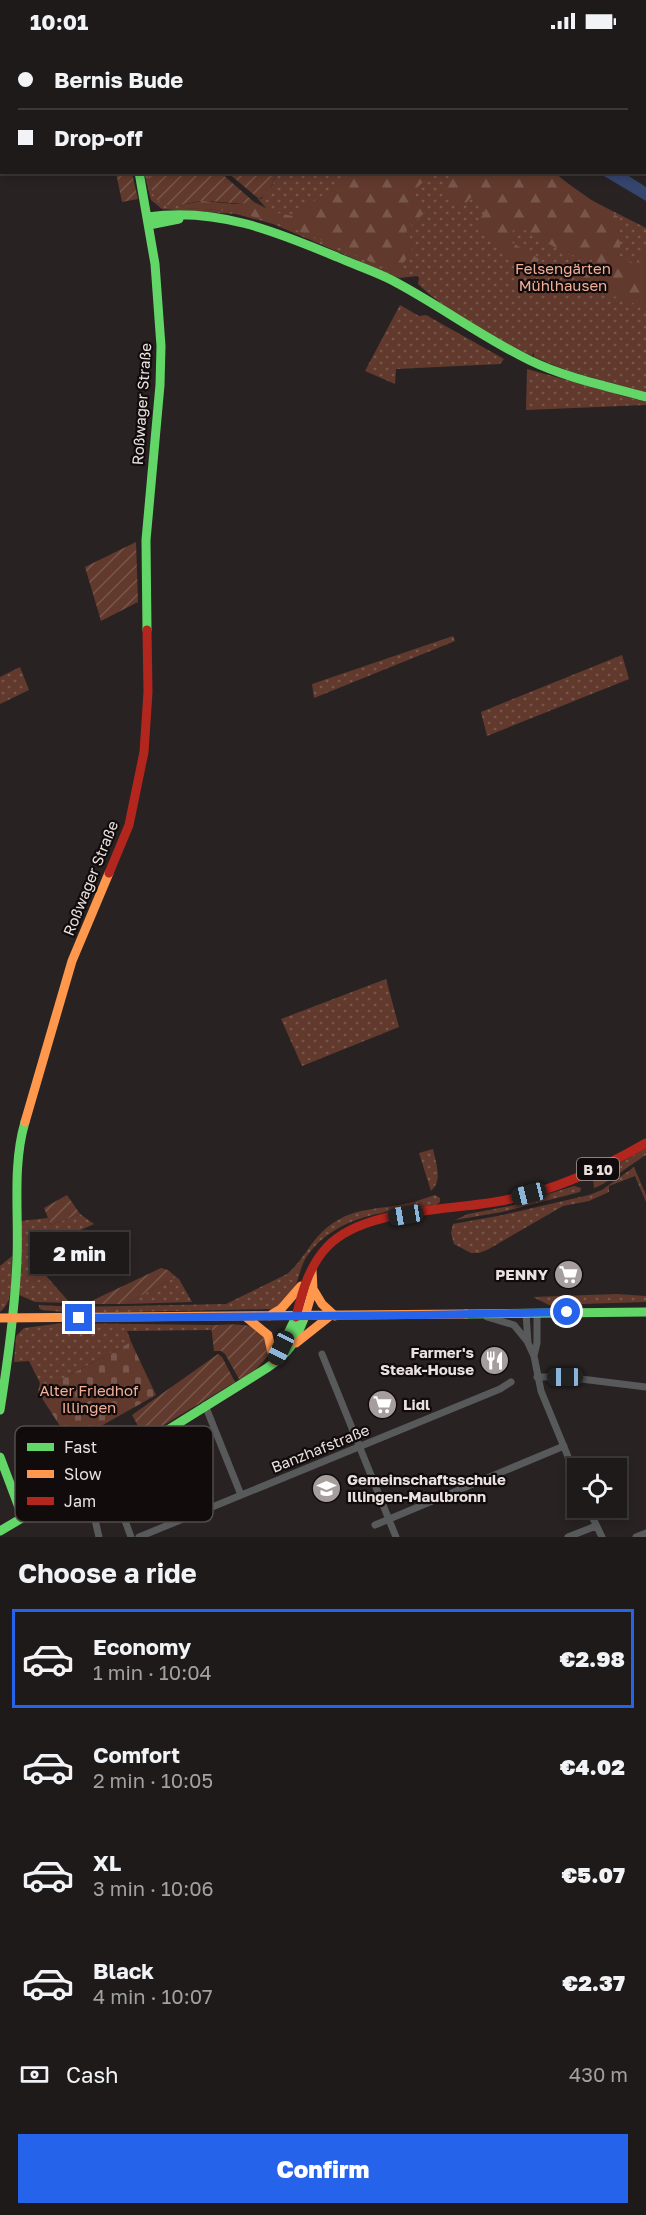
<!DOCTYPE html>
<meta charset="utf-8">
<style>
:root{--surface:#1e1a1a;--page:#2b2727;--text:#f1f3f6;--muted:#a1a1a2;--line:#3c3839;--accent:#2563eb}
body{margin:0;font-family:"Golos Text",sans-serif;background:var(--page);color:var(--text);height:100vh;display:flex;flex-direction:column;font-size:22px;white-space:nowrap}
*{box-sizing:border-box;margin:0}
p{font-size:20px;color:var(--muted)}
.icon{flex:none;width:33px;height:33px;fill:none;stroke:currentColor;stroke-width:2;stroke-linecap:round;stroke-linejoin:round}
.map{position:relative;height:1495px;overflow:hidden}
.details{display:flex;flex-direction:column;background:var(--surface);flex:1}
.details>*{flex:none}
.top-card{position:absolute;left:0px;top:0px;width:646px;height:132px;box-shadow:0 3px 9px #0003,0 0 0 2px var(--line);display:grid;align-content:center;height:132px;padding:0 18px;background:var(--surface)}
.tools{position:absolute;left:567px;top:1416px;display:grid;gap:12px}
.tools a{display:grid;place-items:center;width:60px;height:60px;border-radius:0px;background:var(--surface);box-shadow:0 3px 9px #0003,0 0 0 2px var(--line);font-size:30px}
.end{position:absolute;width:27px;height:27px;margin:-14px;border:8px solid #2563eb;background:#fff;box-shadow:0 0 0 3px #fff}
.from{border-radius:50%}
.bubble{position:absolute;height:42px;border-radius:0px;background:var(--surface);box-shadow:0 3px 9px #0003,0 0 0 2px var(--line);font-size:20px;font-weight:800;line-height:42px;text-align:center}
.car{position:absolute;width:18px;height:36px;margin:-18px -9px;border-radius:8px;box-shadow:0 0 4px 2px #0007;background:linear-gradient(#222 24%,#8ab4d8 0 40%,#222 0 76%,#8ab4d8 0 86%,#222 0)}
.top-card b{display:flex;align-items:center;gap:21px;height:57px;font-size:22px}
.top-card b+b{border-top:2px solid var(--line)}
.top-card i{width:15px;height:15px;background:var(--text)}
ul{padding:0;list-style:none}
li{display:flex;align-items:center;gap:18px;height:99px;margin:0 12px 9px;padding:0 6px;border:3px solid transparent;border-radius:0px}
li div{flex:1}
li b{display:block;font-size:22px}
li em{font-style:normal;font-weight:800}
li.selected{border-color:var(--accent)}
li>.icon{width:54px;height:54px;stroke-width:1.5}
h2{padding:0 18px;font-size:27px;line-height:72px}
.pay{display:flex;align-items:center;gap:15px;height:66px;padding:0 18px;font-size:22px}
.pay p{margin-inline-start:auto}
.button{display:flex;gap:12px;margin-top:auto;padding:12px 18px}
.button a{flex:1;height:69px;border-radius:0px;background:var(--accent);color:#fff;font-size:24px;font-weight:800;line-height:69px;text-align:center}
.status{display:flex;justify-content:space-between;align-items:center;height:42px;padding:0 30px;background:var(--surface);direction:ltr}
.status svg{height:16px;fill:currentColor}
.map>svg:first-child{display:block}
.grass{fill:url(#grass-dots)}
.forest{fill:url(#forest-firs)}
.cemetery{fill:url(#cemetery-stones)}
.garden{fill:url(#garden-furrows)}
.water{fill:#36456e}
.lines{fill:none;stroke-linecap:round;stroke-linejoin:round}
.street{stroke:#58595a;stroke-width:7}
.fast{stroke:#63d668;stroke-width:9}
.slow{stroke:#ff974d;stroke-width:9}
.jam{stroke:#b3261e;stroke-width:9}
.route{stroke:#2563eb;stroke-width:8}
.labels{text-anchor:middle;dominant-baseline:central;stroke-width:4.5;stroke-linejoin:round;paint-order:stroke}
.shield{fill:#110c0b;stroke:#a8a19f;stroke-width:1.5}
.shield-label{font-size:14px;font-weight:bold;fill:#e9e1df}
.park-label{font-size:15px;fill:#f4af98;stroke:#110c0b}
.street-label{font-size:15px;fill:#e9e1df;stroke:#110c0b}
.poi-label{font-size:15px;font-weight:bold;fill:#e9e1df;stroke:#110c0b;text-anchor:end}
.key{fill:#110c0b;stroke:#524c4b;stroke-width:1.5}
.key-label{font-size:16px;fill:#e9e1df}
</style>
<div class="status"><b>10:01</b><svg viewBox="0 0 49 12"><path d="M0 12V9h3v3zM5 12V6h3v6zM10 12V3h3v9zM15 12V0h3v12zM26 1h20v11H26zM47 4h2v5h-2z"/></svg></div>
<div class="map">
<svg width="646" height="1495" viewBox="0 0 646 1495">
<defs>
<pattern id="grass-dots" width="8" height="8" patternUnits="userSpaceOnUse" patternTransform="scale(1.5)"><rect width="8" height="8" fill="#623a2d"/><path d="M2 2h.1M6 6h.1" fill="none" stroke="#78564b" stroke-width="1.8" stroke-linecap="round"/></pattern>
<pattern id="forest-firs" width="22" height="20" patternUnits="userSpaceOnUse" patternTransform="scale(1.5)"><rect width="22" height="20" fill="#623a2d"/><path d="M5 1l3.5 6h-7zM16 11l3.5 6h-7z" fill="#78564b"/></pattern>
<pattern id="cemetery-stones" width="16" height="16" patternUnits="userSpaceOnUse" patternTransform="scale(1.5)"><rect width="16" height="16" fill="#623a2d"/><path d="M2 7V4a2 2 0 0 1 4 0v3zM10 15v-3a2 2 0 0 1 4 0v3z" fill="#78564b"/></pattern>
<pattern id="garden-furrows" width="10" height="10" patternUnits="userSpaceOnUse" patternTransform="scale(1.5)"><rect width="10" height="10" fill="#623a2d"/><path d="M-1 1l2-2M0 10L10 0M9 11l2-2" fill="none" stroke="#78564b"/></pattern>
</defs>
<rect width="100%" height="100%" fill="#282322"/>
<path class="grass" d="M517,0H646V119L645,2Z
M144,131H148C153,153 154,164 181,163L185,167C217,166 249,171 280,181L258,157H261L272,144L277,131H555L583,154L646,186V351L566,328L534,315V310L532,314C495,297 447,270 418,242L419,236L417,234L399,236L273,182L236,172L162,167L151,158Z
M400,263L419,274L426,273L504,317L500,322L396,327L395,342L365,329Z
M527,327L646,360V363L526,368Z
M453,594L455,599L314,656L312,642Z
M622,613L629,637L487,694L481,670Z
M20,625L29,648L0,662V635Z
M386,937L399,985L302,1024L281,977Z
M646,1106V1113C636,1119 602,1145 594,1146L593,1137L599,1133Z
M433,1107C436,1122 443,1138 431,1149L419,1111Z
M634,1125L646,1153V1160L635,1134L609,1144V1150L589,1159L563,1164L487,1208L479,1211H471L454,1202L451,1191L453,1182L503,1173L589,1153L602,1148Z
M574,1144L581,1146L580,1150L502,1170L455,1178L468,1172L510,1164Z
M435,1153L440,1156V1160L436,1163C389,1169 337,1172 307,1214C299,1226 299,1241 291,1252C287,1258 279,1263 273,1267L76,1271L42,1268L39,1266V1263L75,1265L226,1262L287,1232C302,1220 309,1202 323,1189C351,1163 379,1169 413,1160C421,1158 428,1155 435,1153Z
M80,1172L94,1182L27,1212L70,1261L35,1260L17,1252L20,1179L48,1176L51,1183Z
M12,1214C11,1230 15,1260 0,1270V1224Z
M176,1235L179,1237L192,1260L125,1262Z
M617,1252L646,1254V1260L549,1263L533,1255Z
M63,1281L211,1283V1288L127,1289L131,1300L38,1350L40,1341L29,1319L14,1320L16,1294L24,1286Z"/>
<path class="forest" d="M290,0H447L448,1H290Z
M427,130L430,134L412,150L419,158L425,170L406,189L415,202L403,222V234C332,204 263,164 184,167L181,163L203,159L235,162L254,160L274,170L292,174L323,153L350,131Z
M448,131H553L590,157L620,176V215L636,222L642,207L646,208V266L586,244L587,241L582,239C585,231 591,225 592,218L567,212L516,183L508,198L539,217L530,235C518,228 512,218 502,208C491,197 478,194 471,178L473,176L478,180L484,170L481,160L473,153L461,167L442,154L453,135Z"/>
<path class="cemetery" d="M131,1300L156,1353L71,1401L38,1350Z"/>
<path class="garden" d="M129,0H289L288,2Z
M116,131H132L138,157L122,160Z
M148,131H221L254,160C236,164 219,158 202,159C188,160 173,168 160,160C151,155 150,140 148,131Z
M228,131H277L269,150L259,157Z
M136,500L138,560L101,579L85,525Z
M67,1153L80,1172L51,1183L44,1166Z
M161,1226L168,1228L176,1235L125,1262H85Z
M211,1283C239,1283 268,1276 268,1314L256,1327L241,1338L239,1337L225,1312L221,1309H214Z
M218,1312L222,1315L235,1340L144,1395L132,1373Z"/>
<path class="water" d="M599,131H624L646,145V159Z"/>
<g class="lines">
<path class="street" d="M526,1271L528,1301L534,1314L541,1349L578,1439
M487,1275L514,1283L527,1299
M322,1312L396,1495
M534,1314L537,1301V1271
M537,1335H565L646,1345
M205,1363L241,1453
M102,1429L115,1451L131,1495
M86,1438L99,1495
M588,1466L602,1495
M375,1483L564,1404
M139,1495L500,1347L511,1340
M568,1495L596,1484
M636,1495L646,1491"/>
<path class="fast" d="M112,0V2
M139,130L155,222L161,304L160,343L146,498L147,588
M148,175C216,165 275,189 337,215C357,224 380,231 399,242C443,266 484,296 529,318C566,336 607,344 646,355
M149,183L179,177
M466,1272L646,1270
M275,1318L296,1275
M0,1368C8,1318 15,1268 17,1217C19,1172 12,1124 25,1080
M0,1415L23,1476
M0,1489L102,1429L267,1326C292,1309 294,1301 305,1274"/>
<path class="slow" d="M25,1080L72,919L109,831
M313,1247L322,1262L335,1274
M269,1274L281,1267L301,1244
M305,1274L313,1247L312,1228
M246,1275L268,1293L274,1319
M0,1276L466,1272
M296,1301L330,1274"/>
<path class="jam" d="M109,831L129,783L144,710L148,650L147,588
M296,1275C302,1250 309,1224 327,1205C364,1165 455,1169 506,1158C556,1148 603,1126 646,1101"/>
</g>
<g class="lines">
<path class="route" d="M79,1276L424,1273L567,1270"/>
</g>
<defs>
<symbol id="supermarket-disc" viewBox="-11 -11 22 22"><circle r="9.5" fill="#a59e9d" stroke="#110c0b"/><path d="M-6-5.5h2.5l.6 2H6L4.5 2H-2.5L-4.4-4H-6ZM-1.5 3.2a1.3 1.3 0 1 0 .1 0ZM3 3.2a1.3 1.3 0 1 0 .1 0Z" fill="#fff"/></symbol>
<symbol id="restaurant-disc" viewBox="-11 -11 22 22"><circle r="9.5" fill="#a59e9d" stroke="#110c0b"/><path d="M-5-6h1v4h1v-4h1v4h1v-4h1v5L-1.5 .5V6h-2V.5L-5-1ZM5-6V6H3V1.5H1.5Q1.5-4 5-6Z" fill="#fff"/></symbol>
<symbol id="school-disc" viewBox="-11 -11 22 22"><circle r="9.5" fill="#a59e9d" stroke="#110c0b"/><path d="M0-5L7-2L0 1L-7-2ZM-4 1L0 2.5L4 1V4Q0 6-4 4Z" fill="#fff"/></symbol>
</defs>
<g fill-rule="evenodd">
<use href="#supermarket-disc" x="552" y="1216" width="33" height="33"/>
<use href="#restaurant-disc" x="478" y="1302" width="33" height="33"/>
<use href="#supermarket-disc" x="366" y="1346" width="33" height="33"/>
<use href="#school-disc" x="310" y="1430" width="33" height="33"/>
</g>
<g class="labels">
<rect class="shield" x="577" y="1116" width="42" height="22" rx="4.5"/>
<g class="shield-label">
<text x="598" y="1127">B 10</text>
</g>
<g class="park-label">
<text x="563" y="226">Felsengärten<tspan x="563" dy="17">Mühlhausen</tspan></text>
<text x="89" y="1348">Alter Friedhof<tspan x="89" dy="17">Illingen</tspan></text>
</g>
<g class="street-label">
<text transform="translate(141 362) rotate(-86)">Roßwager Straße</text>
<text transform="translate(90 836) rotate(-68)">Roßwager Straße</text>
<text transform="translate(320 1406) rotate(-22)">Banzhafstraße</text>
</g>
<g class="poi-label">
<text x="548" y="1232">PENNY</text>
<text x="474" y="1310">Farmer's<tspan x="474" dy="17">Steak-House</tspan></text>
<text x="403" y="1362" text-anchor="start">Lidl</text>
<text x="347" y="1437" text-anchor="start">Gemeinschaftsschule<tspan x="347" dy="17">Illingen-Maulbronn</tspan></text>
</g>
</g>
<rect x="15" y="1384" width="198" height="96" rx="9" class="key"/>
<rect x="27" y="1401" width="27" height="8" fill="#63d668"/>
<rect x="27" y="1428" width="27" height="8" fill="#ff974d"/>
<rect x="27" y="1455" width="27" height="8" fill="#b3261e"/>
<g class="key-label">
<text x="64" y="1411">Fast</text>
<text x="64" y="1438">Slow</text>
<text x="64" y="1465">Jam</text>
</g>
</svg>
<div class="tools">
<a><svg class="icon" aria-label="locate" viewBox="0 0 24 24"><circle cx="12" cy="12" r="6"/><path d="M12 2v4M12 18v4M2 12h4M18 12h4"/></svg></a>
</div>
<i class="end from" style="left:567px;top:1270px"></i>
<i class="end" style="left:79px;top:1276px"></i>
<div class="bubble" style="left:30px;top:1190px;width:99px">2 min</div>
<i class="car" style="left:529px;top:1152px;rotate:256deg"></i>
<i class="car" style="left:406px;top:1173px;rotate:261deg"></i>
<i class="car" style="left:281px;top:1306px;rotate:206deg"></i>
<i class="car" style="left:565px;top:1335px;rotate:270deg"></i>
<div class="top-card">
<b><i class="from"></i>Bernis Bude</b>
<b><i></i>Drop-off</b>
</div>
</div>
<section class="details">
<h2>Choose a ride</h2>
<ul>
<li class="selected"><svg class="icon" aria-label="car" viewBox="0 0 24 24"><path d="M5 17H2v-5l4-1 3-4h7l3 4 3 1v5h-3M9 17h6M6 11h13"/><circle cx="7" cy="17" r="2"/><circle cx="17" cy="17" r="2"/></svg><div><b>Economy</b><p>1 min · 10:04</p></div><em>€2.98</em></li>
<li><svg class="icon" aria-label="car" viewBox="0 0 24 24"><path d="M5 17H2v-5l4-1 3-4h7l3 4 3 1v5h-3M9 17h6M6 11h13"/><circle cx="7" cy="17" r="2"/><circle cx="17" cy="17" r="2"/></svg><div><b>Comfort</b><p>2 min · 10:05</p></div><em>€4.02</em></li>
<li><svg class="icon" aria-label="car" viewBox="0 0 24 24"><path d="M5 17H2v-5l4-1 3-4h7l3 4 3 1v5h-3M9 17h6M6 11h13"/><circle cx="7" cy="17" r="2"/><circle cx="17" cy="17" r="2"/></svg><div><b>XL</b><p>3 min · 10:06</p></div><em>€5.07</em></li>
<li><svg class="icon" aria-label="car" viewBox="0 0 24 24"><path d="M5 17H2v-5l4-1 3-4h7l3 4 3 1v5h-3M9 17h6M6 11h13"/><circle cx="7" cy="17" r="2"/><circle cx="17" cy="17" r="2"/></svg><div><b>Black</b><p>4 min · 10:07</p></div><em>€2.37</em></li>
</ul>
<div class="pay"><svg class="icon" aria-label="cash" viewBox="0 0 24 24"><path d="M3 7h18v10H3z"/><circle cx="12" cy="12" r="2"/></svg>Cash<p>430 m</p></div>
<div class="button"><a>Confirm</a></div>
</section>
